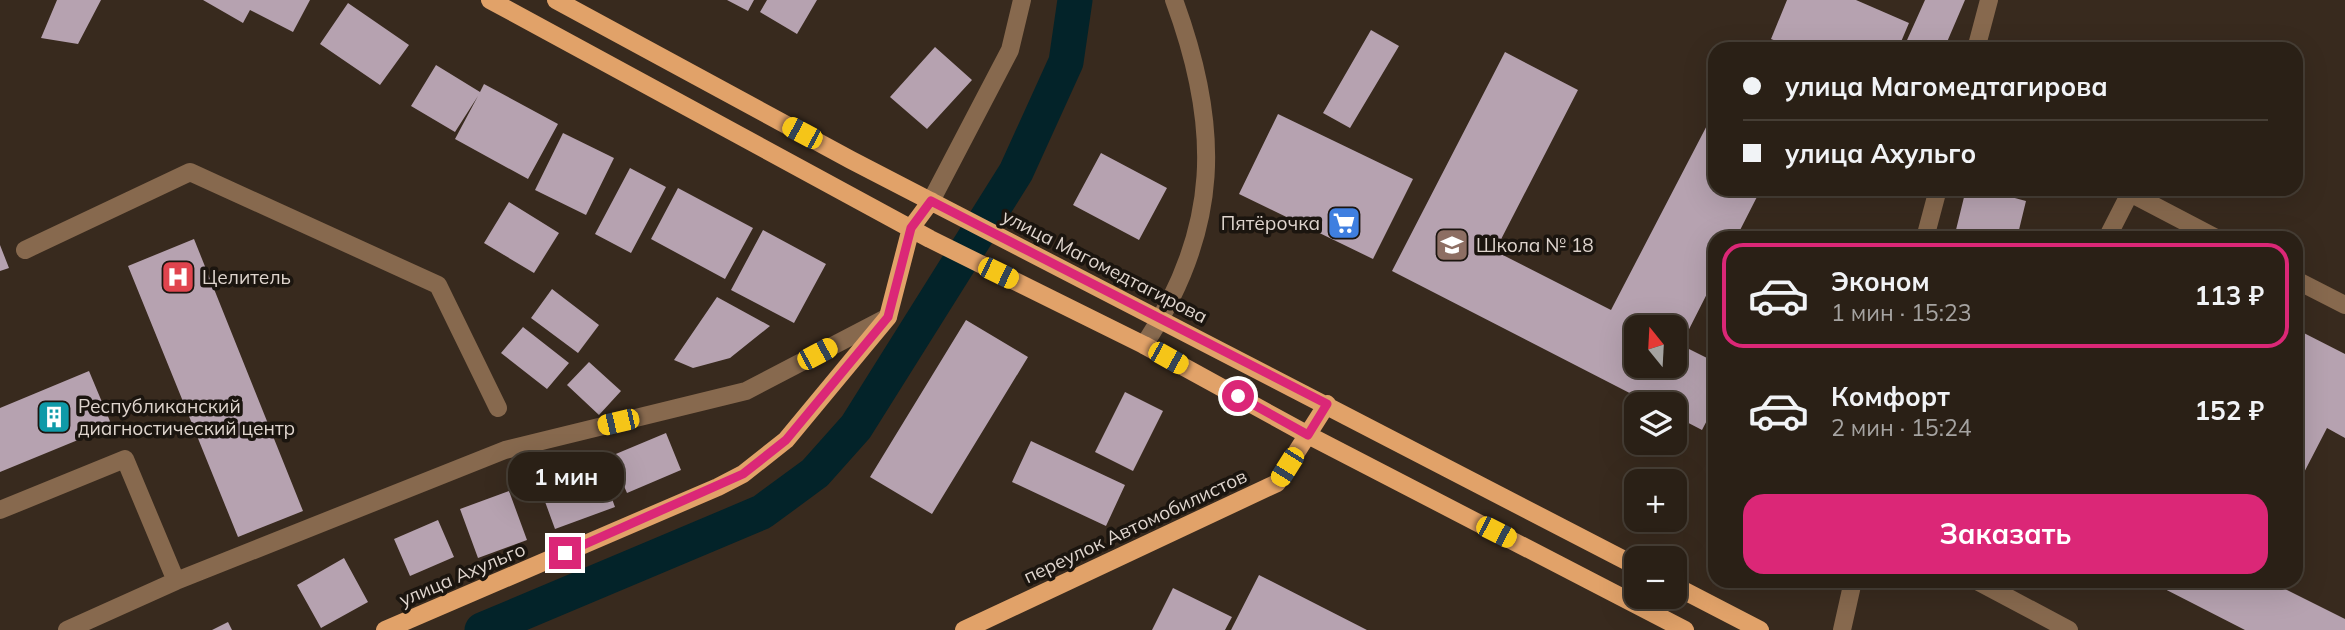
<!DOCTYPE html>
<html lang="ru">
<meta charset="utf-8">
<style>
:root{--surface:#2a2016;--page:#32281f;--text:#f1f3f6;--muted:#a5a3a1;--line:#463e35;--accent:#db2777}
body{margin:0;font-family:Mulish,sans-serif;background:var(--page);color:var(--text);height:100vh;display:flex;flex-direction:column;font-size:26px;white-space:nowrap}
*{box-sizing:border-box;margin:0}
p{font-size:23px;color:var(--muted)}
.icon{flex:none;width:38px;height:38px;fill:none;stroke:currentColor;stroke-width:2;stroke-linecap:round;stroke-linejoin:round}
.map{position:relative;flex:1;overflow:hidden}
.side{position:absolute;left:1708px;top:231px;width:595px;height:357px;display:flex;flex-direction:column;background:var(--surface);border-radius:21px;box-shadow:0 7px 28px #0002,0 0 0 2px var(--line)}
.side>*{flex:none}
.top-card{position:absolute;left:1708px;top:42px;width:595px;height:154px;border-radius:21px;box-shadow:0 7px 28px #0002,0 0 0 2px var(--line);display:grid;align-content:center;height:154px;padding:0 35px;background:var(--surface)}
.needle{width:46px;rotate:342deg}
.tools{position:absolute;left:1624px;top:315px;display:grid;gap:14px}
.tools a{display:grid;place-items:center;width:63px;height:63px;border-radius:14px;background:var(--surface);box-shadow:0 7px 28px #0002,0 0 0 2px var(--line);font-size:35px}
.end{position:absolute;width:32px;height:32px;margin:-16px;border:9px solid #db2777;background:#fff;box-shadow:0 0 0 4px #fff}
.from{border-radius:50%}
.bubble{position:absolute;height:49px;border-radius:21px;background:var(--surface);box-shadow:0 7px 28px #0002,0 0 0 2px var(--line);font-size:23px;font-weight:700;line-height:49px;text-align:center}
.car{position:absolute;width:21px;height:42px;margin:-21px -10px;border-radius:9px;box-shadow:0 0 5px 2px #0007;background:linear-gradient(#f5c518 24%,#345 0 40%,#f5c518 0 76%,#345 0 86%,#f5c518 0)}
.top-card b{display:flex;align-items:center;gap:24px;height:66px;font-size:26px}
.top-card b+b{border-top:2px solid var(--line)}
.top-card i{width:18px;height:18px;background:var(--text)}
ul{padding:12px 0 0;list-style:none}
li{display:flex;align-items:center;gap:21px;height:105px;margin:0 14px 10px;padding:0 21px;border:4px solid transparent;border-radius:21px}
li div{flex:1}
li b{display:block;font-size:26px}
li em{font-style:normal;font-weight:700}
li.selected{border-color:var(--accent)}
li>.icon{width:63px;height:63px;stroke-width:1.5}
.button{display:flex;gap:14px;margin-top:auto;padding:14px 35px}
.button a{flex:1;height:80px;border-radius:21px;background:var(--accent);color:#fff;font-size:28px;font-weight:700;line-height:80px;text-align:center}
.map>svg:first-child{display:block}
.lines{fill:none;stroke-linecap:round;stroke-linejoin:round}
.canal{stroke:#032329;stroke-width:35}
.building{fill:#b6a2b0;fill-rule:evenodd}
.minor{stroke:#87694e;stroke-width:18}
.major{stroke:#e1a269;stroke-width:18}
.route{stroke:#db2777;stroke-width:9}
.labels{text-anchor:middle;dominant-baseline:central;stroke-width:7;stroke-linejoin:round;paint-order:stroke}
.poi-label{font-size:19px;fill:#dfd5ce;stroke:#1b150f;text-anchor:start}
.street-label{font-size:19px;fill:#dfd5ce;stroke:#1b150f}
</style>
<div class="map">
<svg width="2345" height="630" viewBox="0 0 2345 630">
<rect width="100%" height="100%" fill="#382a1e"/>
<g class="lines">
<path class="canal" d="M482,630L762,512L815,473L856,427L1016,172L1066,62L1075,0"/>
</g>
<path class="building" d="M57,0H101L78,44L41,38Z
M203,0H310L293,32L250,10L243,23Z
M727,0H754L748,11Z
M767,0H817L797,34L760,12Z
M1787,0H1856L1909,23L1898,49H1796L1771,39Z
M1925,0H1965L1944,49H1903Z
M348,3L409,45L380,85L320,44Z
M1371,30L1399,46L1350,128L1323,113Z
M935,47L972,80L927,129L890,97Z
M1505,52L1578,90L1495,251L1611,310L1715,110V189H1761L1736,238H1715V278L1681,345L1715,362V405L1702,430L1675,416V404H1651L1392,271ZM1636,327H1675V366H1636Z
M436,65L480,92L484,84L558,124L528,179L455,139L478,96L455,132L411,106Z
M1278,114L1413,179L1373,259L1239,194Z
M563,133L614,158L586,215L535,190Z
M1101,153L1167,188L1139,240L1073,205Z
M630,168L666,187L631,253L595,234Z
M678,188L753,228L725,279L651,239Z
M1966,189H1981L2026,201L2017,238H1954Z
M509,202L559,233L534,273L484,243Z
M763,230L826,264L794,323L731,290Z
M194,239L303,511L238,537L128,266Z
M0,245L9,268L0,271Z
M552,289L599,325L578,353L531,318Z
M717,297L770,326L730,358L693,368L674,360Z
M966,320L1028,357L932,514L870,477Z
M523,327L569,363L547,389L501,353Z
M2296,329L2345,354V438L2327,428L2296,488Z
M589,362L621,391L599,415L567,385Z
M89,371L112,426L0,472V408Z
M1125,392L1163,411L1133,471L1095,452Z
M666,433L681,470L627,493L611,456Z
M1031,441L1125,485L1106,526L1012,482Z
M596,455L615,507L555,529L536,477Z
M509,491L527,540L478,558L460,509Z
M438,520L454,557L410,576L394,539Z
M344,558L368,602L321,628L297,585Z
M1259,575L1367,630H1231Z
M2149,581H2269L2345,619V630H2245Z
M1173,588L1232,617L1225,630H1152Z
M228,622L232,630H212Z"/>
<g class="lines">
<path class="minor" d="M1976,49L1989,0
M931,201L1010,50L1022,0
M1925,238L1938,189
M2107,238L2130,193L2216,238
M25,250L190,172L438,285L498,408
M2296,280L2345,305
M1144,345C1221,229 1221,127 1174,0
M0,510L125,459L176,581
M1977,581L2069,630
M67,630L176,581L505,450L746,391L888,317
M1842,630L1853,581"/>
<path class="major" d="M490,0L930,239L1144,345L1308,435L1685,630
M556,0L851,160L1636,566
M1675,586L1760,630
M385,630L718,487L743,474L786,440L888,317L911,228L931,201
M964,630L1277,483L1327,404"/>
</g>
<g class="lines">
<path class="route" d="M565,553L743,474L786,440L888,317L911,228L931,201L1327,404L1308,435L1238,396"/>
</g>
<defs>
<symbol id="supermarket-square" viewBox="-11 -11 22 22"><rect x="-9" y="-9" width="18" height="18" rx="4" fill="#3f7fe0" stroke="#1b150f"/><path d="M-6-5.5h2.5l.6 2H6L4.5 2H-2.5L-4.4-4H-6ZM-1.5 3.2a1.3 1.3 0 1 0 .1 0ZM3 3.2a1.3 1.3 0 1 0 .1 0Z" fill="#fff"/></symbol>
<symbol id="school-square" viewBox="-11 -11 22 22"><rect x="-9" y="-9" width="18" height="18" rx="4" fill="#8d6e63" stroke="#1b150f"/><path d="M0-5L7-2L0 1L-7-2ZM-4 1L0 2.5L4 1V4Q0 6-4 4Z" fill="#fff"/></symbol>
<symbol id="hospital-square" viewBox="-11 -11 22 22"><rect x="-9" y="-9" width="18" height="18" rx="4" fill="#e0444e" stroke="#1b150f"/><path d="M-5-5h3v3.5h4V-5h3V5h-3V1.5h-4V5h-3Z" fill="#fff"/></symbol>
<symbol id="building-square" viewBox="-11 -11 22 22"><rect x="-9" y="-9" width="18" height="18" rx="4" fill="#0f9aa8" stroke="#1b150f"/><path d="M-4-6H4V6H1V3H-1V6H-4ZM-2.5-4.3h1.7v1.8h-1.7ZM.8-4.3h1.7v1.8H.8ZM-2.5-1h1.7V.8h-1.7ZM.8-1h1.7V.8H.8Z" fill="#fff"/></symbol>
</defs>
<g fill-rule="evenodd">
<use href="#supermarket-square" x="1325" y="204" width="38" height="38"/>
<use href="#school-square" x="1433" y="226" width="38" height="38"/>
<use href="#hospital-square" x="159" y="258" width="38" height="38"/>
<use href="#building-square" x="35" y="398" width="38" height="38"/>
</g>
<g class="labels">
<g class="poi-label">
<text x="1320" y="223" text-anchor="end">Пятёрочка</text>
<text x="1476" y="245">Школа № 18</text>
<text x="202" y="277">Целитель</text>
<text x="78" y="406">Республиканский<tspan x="78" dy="22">диагностический центр</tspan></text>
</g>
<g class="street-label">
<text transform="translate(1105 266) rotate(27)">улица Магомедтагирова</text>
<text transform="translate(1135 526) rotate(-25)">переулок Автомобилистов</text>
<text transform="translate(462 574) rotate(-23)">улица Ахульго</text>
</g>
</g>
</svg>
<div class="tools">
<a><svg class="needle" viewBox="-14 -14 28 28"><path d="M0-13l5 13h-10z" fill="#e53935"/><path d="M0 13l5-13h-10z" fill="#a5a3a1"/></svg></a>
<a><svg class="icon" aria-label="layers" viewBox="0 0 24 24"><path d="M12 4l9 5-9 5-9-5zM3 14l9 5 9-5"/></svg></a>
<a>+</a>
<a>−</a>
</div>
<i class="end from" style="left:1238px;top:396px"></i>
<i class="end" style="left:565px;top:553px"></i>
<div class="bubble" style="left:508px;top:452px;width:116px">1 мин</div>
<i class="car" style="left:802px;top:133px;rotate:298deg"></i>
<i class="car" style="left:998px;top:273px;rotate:116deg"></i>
<i class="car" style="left:817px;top:354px;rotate:62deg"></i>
<i class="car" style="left:1168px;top:358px;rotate:119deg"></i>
<i class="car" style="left:618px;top:422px;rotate:257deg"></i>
<i class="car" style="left:1287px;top:467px;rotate:212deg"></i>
<i class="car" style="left:1496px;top:532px;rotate:117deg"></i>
<div class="top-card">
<b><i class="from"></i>улица Магомедтагирова</b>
<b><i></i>улица Ахульго</b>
</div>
<section class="side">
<ul>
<li class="selected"><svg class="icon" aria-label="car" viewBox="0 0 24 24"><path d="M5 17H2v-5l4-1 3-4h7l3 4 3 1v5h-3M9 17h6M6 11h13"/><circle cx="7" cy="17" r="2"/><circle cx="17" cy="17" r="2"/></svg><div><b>Эконом</b><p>1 мин · 15:23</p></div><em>113 ₽</em></li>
<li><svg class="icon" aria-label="car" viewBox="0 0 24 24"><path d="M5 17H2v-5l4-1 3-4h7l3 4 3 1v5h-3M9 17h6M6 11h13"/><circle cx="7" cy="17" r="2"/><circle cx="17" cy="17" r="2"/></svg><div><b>Комфорт</b><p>2 мин · 15:24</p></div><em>152 ₽</em></li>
</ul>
<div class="button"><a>Заказать</a></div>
</section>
</div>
